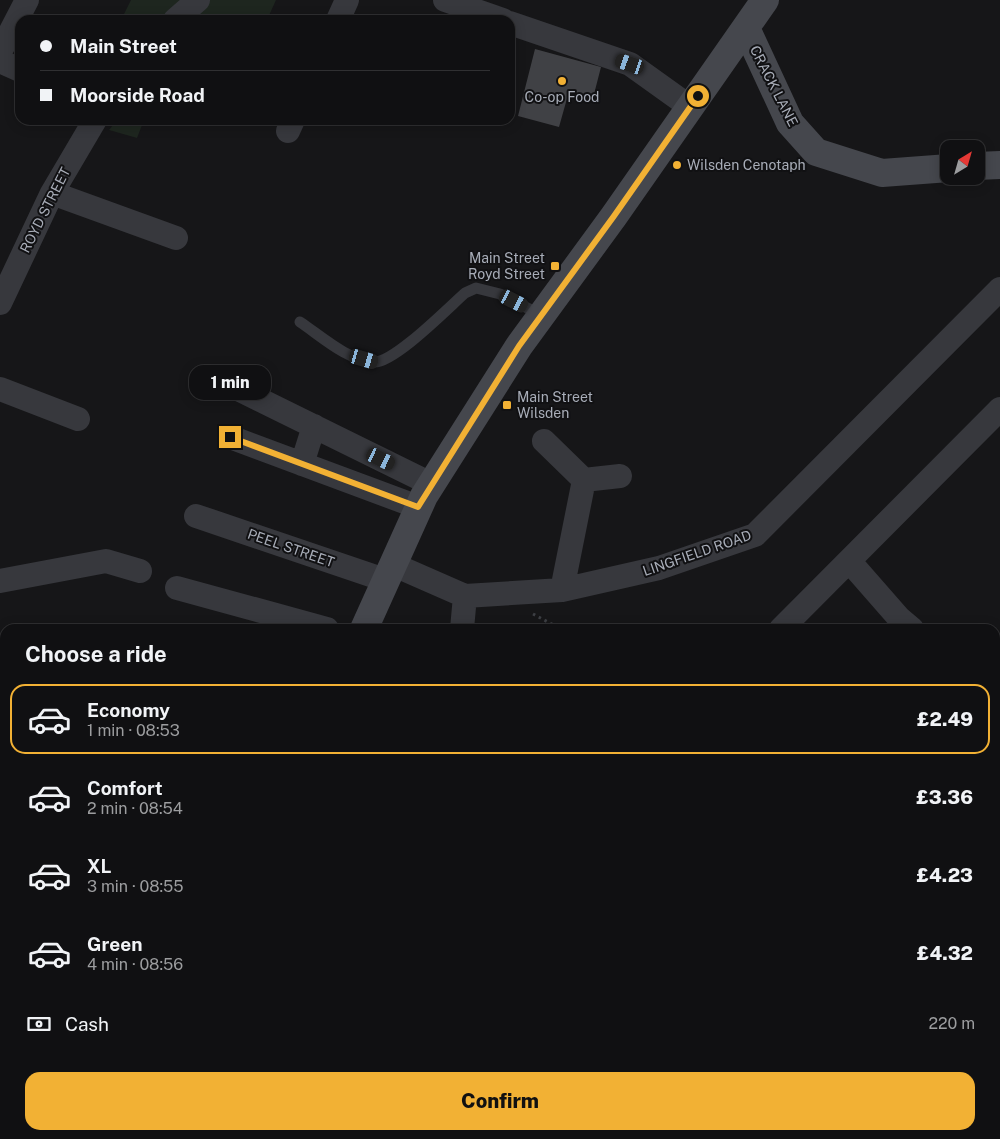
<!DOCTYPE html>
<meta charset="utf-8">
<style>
:root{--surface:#101012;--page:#19191b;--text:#f1f3f6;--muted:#9c9d9f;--line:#303032;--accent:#f2b134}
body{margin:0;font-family:"Public Sans",sans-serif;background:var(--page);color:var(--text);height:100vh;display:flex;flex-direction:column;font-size:19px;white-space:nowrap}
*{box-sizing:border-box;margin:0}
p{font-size:16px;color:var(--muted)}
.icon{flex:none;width:28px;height:28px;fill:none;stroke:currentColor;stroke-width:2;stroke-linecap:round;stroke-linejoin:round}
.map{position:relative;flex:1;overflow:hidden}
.drawer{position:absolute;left:0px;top:624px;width:1000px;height:516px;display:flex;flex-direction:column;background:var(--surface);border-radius:15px 15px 0 0;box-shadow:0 2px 12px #0003,0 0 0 1px var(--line)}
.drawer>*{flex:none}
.hud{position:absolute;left:15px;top:15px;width:500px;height:110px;border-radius:15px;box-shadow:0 2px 12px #0003,0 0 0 1px var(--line);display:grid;align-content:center;height:110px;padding:0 25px;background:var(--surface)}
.needle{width:32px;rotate:37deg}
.controls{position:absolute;left:940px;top:140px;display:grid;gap:10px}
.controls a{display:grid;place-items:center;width:45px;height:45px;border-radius:10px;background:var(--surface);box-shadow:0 2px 12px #0003,0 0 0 1px var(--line);font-size:25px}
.end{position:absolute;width:22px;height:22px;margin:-11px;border:6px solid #f2b134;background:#111;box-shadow:0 0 0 2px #111}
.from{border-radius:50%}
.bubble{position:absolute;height:35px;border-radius:15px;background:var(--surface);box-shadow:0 2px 12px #0003,0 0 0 1px var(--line);font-size:16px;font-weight:800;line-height:35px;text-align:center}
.car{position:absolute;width:15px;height:30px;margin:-15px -8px;border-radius:6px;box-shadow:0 0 4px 1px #0007;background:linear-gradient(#222 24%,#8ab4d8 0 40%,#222 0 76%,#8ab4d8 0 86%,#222 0)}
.hud b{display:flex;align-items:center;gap:18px;height:48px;font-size:19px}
.hud b+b{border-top:1px solid var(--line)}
.hud i{width:12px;height:12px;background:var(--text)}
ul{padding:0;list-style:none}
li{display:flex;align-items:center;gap:15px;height:70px;margin:0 10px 8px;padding:0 15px;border:2px solid transparent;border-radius:15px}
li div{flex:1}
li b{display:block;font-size:19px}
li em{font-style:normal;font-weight:800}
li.on{border-color:var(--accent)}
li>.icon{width:45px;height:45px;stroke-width:1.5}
h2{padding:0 25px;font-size:22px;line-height:60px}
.pay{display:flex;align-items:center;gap:12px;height:55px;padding:0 25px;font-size:19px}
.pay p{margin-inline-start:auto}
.button{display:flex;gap:10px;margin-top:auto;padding:10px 25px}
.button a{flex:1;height:58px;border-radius:15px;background:var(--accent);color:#111;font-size:20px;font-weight:800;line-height:58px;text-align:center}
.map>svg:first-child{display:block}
.built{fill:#222225}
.green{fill:#1e261f}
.building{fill:#404145}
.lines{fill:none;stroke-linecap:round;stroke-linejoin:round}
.path{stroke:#3d3f44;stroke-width:3;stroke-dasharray:2.5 4;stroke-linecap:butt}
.lane{stroke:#37383d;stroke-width:11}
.street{stroke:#37383d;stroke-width:24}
.secondary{stroke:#45474d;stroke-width:28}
.route{stroke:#f2b134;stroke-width:6}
.poi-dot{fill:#f2b134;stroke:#111113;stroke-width:2}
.labels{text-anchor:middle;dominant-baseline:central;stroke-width:4;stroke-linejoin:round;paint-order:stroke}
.street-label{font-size:14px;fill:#a8adb8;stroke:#111113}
.poi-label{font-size:14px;fill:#a8adb8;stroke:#111113;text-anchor:start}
</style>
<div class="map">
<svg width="1000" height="1139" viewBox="0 0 1000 1139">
<rect width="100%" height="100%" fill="#161618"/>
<path class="built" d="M0,1115L5,1116V1135H119L118,1139H0Z"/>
<path class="green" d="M131,0H276L267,20H121Z
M117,120H144L137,138L109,130Z"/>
<path class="building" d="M535,49L601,67L592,102L568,95L559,127L518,116Z"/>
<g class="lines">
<path class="path" d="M533,614L561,629
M995,848L1000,851
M613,1139L615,1135"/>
<path class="lane" d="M300,322C321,336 348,361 374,362C394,363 448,308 465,293L476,288L500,294L541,315
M6,1135L30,1139"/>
<path class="street" d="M445,0L503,20
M175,20L198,0
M338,20L347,0
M510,23L630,64L690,107
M0,52L27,0
M0,61L20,70
M288,131L293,120
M52,193L176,238
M0,303L52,193L95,120
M236,388L431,484
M0,389L78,419
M230,437L418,507
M544,441L584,480
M302,464L314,426
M196,516L385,580
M850,562L899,618L912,629
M392,564L465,596L562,590L659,568L755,535L1000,289
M0,581L106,561L140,571
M177,588L327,629
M562,590L584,480L620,476
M462,629L465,596
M781,629L1000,409
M995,688L1000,692
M0,952L5,953
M742,1135L747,1139
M469,1139L474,1135
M717,1139L720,1135"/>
<path class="secondary" d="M746,28L790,123L816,152L882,173L949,168
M976,166L1000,165
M364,629L424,496L519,346L614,216L765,0
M136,1139L137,1135"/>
</g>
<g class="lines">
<path class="route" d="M230,437L418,507L519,346L614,216L698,96"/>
</g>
<g class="poi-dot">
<circle cx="562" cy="81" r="5"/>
<circle cx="677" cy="165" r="5"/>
<rect x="550" y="261" width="10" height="10" rx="2.5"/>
<rect x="502" y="400" width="10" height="10" rx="2.5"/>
</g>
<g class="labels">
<g class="street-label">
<text transform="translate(774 86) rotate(63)">CRACK LANE</text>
<text transform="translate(45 210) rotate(-63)">ROYD STREET</text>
<text transform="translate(291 548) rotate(19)">PEEL STREET</text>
<text transform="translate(697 553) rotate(-19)">LINGFIELD ROAD</text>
</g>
<g class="poi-label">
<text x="562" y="97" text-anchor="middle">Co-op Food</text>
<text x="687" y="165">Wilsden Cenotaph</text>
<text x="545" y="258" text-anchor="end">Main Street<tspan x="545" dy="16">Royd Street</tspan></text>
<text x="517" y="397">Main Street<tspan x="517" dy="16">Wilsden</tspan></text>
</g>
</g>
</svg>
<div class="controls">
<a><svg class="needle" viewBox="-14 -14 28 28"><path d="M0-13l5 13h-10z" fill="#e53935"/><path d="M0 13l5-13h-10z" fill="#9c9d9f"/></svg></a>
</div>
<i class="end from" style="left:698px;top:96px"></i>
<i class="end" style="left:230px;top:437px"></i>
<div class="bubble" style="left:189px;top:365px;width:82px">1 min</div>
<i class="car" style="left:630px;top:64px;rotate:289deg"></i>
<i class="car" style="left:514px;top:301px;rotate:117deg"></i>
<i class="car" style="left:364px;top:359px;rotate:106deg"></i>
<i class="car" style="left:381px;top:459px;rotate:116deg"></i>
<div class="hud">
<b><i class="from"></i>Main Street</b>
<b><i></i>Moorside Road</b>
</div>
<section class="drawer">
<h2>Choose a ride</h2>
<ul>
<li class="on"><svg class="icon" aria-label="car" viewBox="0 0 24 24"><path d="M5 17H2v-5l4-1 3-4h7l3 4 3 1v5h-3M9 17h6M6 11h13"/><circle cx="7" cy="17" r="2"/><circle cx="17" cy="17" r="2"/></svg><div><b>Economy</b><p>1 min · 08:53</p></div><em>£2.49</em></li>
<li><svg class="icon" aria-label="car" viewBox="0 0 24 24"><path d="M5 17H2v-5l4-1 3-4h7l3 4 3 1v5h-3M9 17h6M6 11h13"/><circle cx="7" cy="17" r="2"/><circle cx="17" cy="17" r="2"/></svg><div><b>Comfort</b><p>2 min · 08:54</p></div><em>£3.36</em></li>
<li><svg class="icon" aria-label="car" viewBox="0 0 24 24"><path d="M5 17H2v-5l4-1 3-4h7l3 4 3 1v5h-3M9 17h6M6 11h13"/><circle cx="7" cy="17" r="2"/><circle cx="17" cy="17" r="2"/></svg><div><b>XL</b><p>3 min · 08:55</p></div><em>£4.23</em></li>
<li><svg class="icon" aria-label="car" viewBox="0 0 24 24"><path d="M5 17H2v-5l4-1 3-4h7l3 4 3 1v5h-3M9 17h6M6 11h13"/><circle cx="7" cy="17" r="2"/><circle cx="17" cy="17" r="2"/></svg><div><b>Green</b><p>4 min · 08:56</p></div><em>£4.32</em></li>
</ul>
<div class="pay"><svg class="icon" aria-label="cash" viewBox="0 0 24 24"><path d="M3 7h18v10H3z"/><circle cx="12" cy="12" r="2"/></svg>Cash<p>220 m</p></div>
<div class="button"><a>Confirm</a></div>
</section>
</div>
